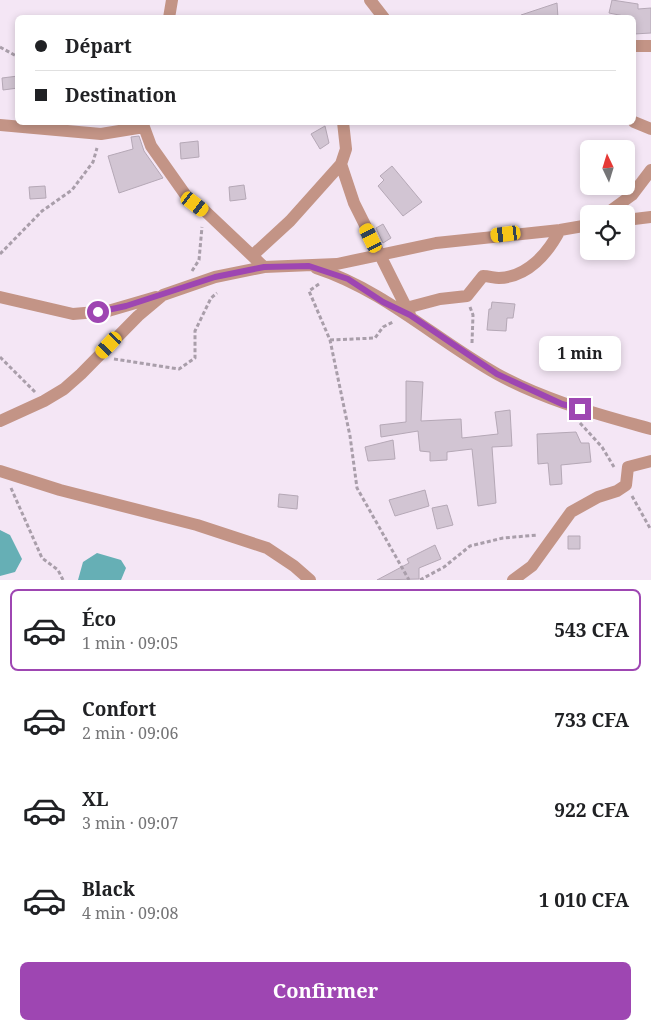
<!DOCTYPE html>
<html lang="fr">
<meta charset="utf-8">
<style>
:root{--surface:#fff;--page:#f2f2f2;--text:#202124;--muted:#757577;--line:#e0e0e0;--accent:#9e46b2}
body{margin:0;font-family:"Noto Serif",serif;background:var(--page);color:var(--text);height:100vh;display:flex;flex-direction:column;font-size:19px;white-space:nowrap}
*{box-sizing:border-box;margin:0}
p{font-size:16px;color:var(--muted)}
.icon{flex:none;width:28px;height:28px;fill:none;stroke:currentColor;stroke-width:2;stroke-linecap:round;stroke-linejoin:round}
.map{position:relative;height:580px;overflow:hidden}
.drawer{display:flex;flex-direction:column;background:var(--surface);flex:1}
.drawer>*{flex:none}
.guide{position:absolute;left:15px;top:15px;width:621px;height:110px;border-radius:8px;box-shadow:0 2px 8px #0003;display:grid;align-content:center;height:110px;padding:0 20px;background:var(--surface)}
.needle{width:32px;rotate:356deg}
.buttons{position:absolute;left:580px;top:140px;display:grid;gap:10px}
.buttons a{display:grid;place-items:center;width:55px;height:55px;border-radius:8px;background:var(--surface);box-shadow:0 2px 8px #0003;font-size:25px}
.end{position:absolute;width:22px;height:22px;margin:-11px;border:6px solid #9e46b2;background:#fff;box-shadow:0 0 0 2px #fff}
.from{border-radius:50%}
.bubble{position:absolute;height:35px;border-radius:8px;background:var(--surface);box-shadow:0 2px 8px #0003;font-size:16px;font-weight:700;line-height:35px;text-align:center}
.car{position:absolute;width:15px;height:30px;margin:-15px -8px;border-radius:6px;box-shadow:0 0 4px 1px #0007;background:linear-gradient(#f5c518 24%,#345 0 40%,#f5c518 0 76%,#345 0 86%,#f5c518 0)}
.guide b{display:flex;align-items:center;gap:18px;height:48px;font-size:19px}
.guide b+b{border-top:1px solid var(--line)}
.guide i{width:12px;height:12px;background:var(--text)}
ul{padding:9px 0 0;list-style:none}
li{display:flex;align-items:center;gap:15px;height:82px;margin:0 10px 8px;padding:0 10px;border:2px solid transparent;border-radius:8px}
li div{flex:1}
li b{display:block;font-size:19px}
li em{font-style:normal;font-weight:700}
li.selected{border-color:var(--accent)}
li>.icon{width:45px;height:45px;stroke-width:1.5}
.action{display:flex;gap:10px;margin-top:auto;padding:10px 20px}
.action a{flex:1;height:58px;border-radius:8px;background:var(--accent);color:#fff;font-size:20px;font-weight:700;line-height:58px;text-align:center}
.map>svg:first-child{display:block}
.water{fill:#66afb5}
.building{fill:#d2c5d3;stroke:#b5a8b6}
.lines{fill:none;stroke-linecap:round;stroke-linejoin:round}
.path{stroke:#a99eaa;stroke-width:3;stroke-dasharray:4 2.5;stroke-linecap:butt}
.street{stroke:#c39486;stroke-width:12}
.route{stroke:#9e46b2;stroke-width:6}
</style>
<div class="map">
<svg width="651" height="580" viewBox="0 0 651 580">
<rect width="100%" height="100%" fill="#f4e6f5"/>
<path class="water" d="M0,530L10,535L22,559L15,572L0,576Z
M97,553L121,560L126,568L121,580H78L83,562Z"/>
<path class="building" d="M612,0L638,4V9L651,8V33L634,34V18L609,13Z
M557,3L558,18H521V15Z
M18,76V88L3,90L2,78Z
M325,126L329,143L320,149L311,134Z
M139,136L144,151L163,178L119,193L108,156L133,149L131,137Z
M198,141L199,157L181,159L180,143Z
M392,166L422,202L403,216L378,186L384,180L380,176Z
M244,185L246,199L230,201L229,187Z
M45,186L46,198L30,199L29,187Z
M383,224L391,238L383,243L376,228Z
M492,302L515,304L513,318H507L506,331L487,330L489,309H491Z
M406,381L423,382L421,421L461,419L462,438L498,434L495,412L510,410L512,446L492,447L496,503L478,506L472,449L447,452V460L430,461V452L420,451L418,431L381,437L380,425L406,422Z
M576,432L581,443H589L591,462L561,465L562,484L550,485L548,463L538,464L537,434Z
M393,440L395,459L368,461L365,447Z
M425,490L429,506L395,516L389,500Z
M279,494L298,496L297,509L278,507Z
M447,505L453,525L437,529L432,508Z
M568,536H580V549H568Z
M435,545L441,559L419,568V579L377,580L409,563L407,559Z"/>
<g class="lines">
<path class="path" d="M0,47L18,57
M0,254L42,211L72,190L93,162L97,148
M192,271L199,260L202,227
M319,284L309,291L330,340L350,436L357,488L409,580
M470,307L473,315L472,343
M330,340L375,338L383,327L393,322
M0,357L35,392
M114,359L179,369L195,358V331L211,298L217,293
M580,423L602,447L614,467
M11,488L42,558L58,570L63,580
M632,496L651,530
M420,580L444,567L470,546L503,538L538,535"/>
<path class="street" d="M370,0L384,18
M169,18L172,0
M634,46H651
M634,122L651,129
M0,125L101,134L144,127L151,146L187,197L204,210L264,267
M341,164L354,203L410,315
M606,214L632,195L651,170
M626,220L651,217
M253,255L290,221L341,164L346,149L343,122
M316,268C384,290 436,340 497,374C546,401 598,414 651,429
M0,297L73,314L108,311L156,297
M406,308L440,299L467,296L483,276C489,276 494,278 499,278C528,277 548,253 560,230
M0,421L44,401L64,389L81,374L138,316L163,295L215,277L264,267L337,264L436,243L560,230L589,225
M0,471L60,490L197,525L267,548L294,566L310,580
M513,580L532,566L571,512L598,497L617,491L626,485L628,467L651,461"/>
</g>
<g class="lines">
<path class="route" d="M98,312L126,306L215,277L264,267L309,266L348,279L383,302L410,315L497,374L562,404L580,409"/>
</g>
</svg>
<div class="buttons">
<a><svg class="needle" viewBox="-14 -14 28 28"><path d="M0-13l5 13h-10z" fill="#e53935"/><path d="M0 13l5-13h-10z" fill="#757577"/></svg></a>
<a><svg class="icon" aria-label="locate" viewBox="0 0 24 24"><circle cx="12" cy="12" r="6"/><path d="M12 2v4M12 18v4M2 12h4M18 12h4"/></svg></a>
</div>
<i class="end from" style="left:98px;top:312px"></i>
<i class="end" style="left:580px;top:409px"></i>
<div class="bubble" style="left:539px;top:336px;width:82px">1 min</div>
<i class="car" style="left:195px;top:204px;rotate:127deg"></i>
<i class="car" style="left:506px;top:234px;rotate:263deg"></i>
<i class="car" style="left:371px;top:238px;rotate:334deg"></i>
<i class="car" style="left:109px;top:345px;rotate:223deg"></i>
<div class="guide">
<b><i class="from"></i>Départ</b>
<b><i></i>Destination</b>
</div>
</div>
<section class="drawer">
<ul>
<li class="selected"><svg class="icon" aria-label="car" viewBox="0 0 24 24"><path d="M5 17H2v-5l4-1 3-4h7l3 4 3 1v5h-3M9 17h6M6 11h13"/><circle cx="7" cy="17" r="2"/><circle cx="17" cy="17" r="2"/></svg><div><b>Éco</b><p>1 min · 09:05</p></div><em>543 CFA</em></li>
<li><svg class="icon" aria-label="car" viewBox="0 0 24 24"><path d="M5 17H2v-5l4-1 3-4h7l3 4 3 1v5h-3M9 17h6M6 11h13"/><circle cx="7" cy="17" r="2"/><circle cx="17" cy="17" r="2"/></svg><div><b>Confort</b><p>2 min · 09:06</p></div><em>733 CFA</em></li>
<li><svg class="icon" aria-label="car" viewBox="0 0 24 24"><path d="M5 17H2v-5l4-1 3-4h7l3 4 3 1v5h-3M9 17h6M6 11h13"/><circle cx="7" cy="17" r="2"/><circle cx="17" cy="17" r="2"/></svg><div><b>XL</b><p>3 min · 09:07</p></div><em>922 CFA</em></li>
<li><svg class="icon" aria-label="car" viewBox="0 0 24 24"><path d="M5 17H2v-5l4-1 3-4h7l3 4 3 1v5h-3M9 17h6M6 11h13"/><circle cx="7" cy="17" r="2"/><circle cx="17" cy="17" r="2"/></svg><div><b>Black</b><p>4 min · 09:08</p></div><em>1 010 CFA</em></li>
</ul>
<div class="action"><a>Confirmer</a></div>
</section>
